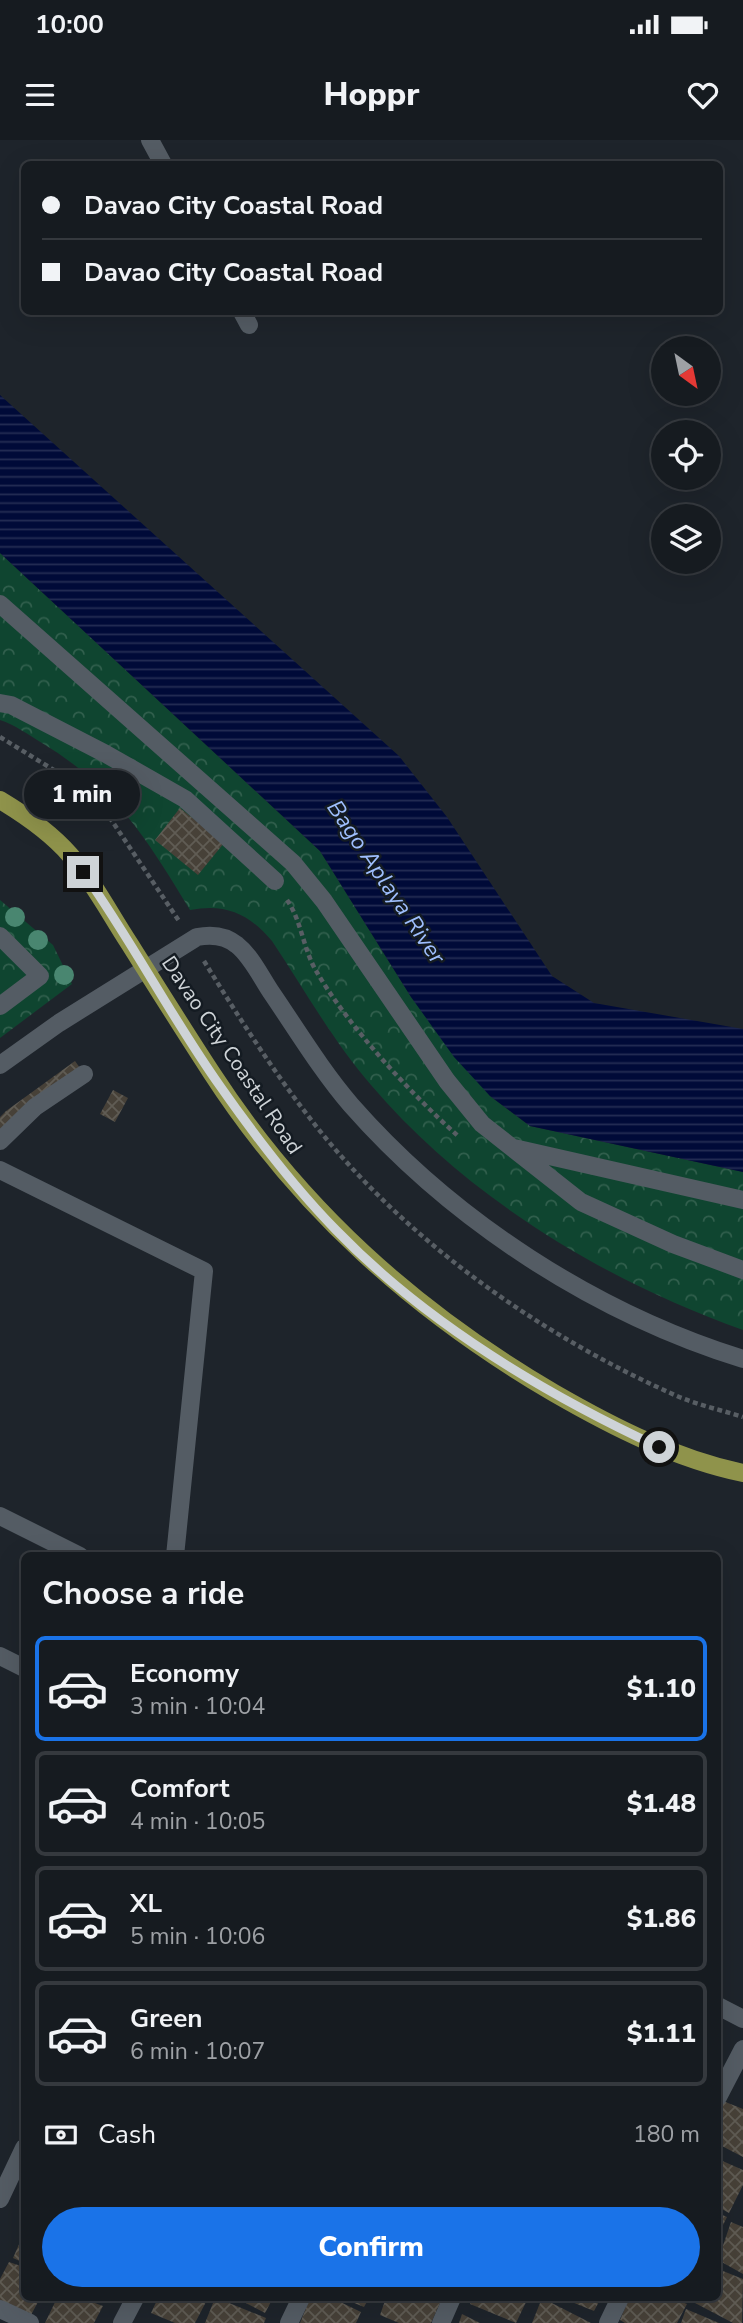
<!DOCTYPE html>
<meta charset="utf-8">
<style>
:root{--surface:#161b20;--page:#23282d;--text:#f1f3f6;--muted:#9ea1a5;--line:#35393e;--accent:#1a73e8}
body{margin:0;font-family:"Nunito Sans",sans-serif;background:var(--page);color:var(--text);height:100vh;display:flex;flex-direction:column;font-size:26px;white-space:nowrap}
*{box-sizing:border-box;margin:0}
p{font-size:23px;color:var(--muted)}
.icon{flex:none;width:38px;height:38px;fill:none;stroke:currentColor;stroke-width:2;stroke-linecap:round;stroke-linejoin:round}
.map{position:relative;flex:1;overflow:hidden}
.details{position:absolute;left:21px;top:1412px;width:700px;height:749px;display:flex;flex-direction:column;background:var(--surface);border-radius:10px;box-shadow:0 7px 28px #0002,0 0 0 2px var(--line)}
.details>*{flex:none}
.guide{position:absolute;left:21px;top:21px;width:702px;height:154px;border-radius:10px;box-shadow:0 7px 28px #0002,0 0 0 2px var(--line);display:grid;align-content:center;height:154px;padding:0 21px;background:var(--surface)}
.needle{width:46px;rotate:147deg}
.tools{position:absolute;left:651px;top:196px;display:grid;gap:14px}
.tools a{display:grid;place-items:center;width:70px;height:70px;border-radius:50%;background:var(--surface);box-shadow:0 7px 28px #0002,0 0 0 2px var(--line);font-size:35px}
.end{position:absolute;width:32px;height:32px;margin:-16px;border:9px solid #ced3d7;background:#111;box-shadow:0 0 0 4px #111}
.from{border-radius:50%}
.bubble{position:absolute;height:49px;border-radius:24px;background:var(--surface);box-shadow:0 7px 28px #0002,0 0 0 2px var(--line);font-size:23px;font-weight:800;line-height:49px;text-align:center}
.guide b{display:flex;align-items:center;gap:24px;height:66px;font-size:26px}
.guide b+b{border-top:2px solid var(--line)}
.guide i{width:18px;height:18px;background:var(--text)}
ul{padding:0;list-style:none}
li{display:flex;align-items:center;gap:21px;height:105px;margin:0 14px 10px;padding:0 7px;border:4px solid var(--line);border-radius:10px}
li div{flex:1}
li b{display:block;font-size:26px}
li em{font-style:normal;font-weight:800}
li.on{border-color:var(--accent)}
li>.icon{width:63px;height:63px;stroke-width:1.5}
h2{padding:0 21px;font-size:32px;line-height:84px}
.pay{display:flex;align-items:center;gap:18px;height:77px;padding:0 21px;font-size:26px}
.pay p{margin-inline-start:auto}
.action{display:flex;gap:14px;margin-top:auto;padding:14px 21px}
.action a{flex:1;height:80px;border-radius:42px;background:var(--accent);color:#fff;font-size:28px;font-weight:800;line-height:80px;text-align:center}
.status{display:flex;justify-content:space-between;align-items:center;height:49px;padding:0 35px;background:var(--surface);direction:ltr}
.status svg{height:19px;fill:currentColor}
header{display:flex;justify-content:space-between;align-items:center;height:91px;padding:0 21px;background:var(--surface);font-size:32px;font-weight:800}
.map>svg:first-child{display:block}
.park{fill:url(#park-crowns)}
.water{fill:url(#water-rules)}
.building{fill:url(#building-cross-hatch)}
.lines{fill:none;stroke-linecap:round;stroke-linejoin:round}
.path{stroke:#585e64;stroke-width:4.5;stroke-dasharray:5 3.5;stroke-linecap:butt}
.minor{stroke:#545c64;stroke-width:18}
.major{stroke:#8f934b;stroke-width:18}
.tree{fill:#498670}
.route{stroke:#ced3d7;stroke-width:9}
.labels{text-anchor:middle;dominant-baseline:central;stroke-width:5;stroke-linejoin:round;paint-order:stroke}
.street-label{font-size:21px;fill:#ced3d7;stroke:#141b22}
.water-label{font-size:23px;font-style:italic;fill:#9ebefd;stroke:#141b22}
</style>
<div class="status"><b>10:00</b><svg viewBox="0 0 49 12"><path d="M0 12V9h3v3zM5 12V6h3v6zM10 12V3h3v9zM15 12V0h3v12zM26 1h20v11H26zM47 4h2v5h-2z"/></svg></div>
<header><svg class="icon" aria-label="menu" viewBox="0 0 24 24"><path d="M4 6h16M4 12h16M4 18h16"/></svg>Hoppr<svg class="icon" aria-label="heart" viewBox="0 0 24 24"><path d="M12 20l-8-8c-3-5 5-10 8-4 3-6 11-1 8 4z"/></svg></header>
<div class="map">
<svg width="743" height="2183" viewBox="0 0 743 2183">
<defs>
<pattern id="park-crowns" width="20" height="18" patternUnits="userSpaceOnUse" patternTransform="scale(1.75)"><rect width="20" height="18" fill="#0f4530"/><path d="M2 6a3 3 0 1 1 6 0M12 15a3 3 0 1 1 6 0" fill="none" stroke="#315f4d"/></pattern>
<pattern id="water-rules" width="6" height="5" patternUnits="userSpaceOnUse" patternTransform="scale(1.75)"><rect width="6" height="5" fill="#000a38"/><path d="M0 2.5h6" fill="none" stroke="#242d54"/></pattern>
<pattern id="building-cross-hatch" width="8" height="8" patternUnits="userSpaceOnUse" patternTransform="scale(1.75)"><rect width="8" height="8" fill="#474138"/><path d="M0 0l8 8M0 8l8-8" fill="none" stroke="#605c54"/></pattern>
</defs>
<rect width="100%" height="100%" fill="#1e242b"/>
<path class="park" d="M0,413L320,711L411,857L490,956L530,986L743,1032V1190C605,1141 466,1057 371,945C333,901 304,849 272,801C249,774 226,763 190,770C147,699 115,647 42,603C29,595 15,585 0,580Z
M0,760L53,805L72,844L0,898Z"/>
<path class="water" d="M0,255L399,616L447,677L552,836L594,863L743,889V1032L530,986L490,956L454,917L411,857L320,711L0,413Z"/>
<path class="building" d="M180,668L224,703L198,735L155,700Z
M75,921L80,928L31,961L0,990V977L6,971Z
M113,950L128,958L115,982L100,974Z
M723,1961L743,1969V2017L718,2004V1974Z
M718,2019L743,2030V2045L729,2073L718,2067Z
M718,2073L727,2077L718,2095Z
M731,2082L743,2087V2134L718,2120Z
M24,2093V2123L13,2118Z
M9,2122L24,2127V2158H40L30,2177L0,2164V2139Z
M718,2129L743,2139L742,2183H733L695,2163L697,2158H718Z
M57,2158H81L103,2166L94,2183H45Z
M158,2158H208L195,2183H175L151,2173Z
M215,2158H217L266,2178L264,2183H205Z
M236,2158H273L265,2173Z
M310,2158H332L361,2172L356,2183H300Z
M342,2158H369L364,2167Z
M386,2158H435L441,2161L431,2183H399L380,2175Z
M472,2158H528L516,2183L470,2164Z
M542,2158L591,2183H532Z
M562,2158H601L594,2171Z
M629,2158H671L687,2164L677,2183H625L620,2180Z
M686,2169L719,2183H681Z
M462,2174L480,2183H459Z"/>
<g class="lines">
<path class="path" d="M0,597L62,635L110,678L179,781
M287,760C301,780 303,807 315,829C347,885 410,953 458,996
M204,821C241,881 280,942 324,996C416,1108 546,1198 677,1256C698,1265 721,1270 743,1277"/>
<path class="minor" d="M150,0L163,24
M242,172L249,185
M0,464L293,723L324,761L447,941L482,984L581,1062L673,1104L743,1130
M0,563L11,565L106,614L185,659L275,741
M0,796L40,836L0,866
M0,925L59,883L197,797C212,794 225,795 237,805C251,816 261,837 271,852C297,890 321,930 351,965C453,1081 595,1173 743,1219
M0,1001L35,967L84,934
M514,1008L743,1060
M0,1030L204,1131L175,1416
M0,1376L80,1416
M0,1516L24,1528
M718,1866L743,1879
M718,1957L743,1909
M0,2059L24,2008
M0,2169L30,2183
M122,2183L135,2158
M289,2183L301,2158
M441,2183L452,2158
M608,2183L620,2158"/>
<path class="major" d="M0,660C25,675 51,693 70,715C93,741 110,774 129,803C156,846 183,889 211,932C300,1069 414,1171 554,1253C613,1287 676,1319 743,1333"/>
</g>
<g class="tree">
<circle cx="15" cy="777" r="10"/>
<circle cx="38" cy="800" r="10"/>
<circle cx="64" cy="835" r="10"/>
</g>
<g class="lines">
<path class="route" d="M83,732C132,801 171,877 220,946C255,996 293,1046 336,1090C426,1183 543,1253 659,1307"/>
</g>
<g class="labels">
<g class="street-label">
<text transform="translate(232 915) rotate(56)">Davao City Coastal Road</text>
</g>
<g class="water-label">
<text transform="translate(386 742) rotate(56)">Bago Aplaya River</text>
</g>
</g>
</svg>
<div class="tools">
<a><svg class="needle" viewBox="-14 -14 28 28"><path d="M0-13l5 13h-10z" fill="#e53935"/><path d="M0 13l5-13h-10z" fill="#9ea1a5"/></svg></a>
<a><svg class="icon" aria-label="locate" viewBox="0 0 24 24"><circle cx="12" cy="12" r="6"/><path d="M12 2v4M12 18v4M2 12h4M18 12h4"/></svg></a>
<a><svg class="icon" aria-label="layers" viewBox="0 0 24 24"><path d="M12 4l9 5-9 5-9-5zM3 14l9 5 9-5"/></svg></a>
</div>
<i class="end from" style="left:659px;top:1307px"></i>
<i class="end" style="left:83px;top:732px"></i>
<div class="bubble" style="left:24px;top:630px;width:116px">1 min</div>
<div class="guide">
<b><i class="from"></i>Davao City Coastal Road</b>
<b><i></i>Davao City Coastal Road</b>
</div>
<section class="details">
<h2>Choose a ride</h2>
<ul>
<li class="on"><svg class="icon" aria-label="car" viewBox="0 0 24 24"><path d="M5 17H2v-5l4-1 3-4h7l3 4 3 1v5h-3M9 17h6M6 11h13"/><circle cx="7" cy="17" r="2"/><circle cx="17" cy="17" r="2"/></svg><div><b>Economy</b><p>3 min · 10:04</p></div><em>$1.10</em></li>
<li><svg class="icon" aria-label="car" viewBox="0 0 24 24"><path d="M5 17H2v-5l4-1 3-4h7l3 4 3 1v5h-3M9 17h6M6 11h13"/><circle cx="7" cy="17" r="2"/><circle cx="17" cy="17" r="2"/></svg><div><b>Comfort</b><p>4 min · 10:05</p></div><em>$1.48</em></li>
<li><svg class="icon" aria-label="car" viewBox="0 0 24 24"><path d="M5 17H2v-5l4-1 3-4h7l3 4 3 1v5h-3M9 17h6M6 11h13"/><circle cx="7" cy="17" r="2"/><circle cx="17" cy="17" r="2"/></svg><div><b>XL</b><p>5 min · 10:06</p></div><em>$1.86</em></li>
<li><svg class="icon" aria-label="car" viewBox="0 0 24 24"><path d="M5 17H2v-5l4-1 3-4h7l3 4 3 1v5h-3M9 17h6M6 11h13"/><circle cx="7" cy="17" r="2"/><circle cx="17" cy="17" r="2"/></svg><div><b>Green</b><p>6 min · 10:07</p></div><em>$1.11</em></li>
</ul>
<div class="pay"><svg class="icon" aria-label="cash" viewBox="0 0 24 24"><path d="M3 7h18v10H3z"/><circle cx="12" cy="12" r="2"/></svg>Cash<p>180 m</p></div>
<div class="action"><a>Confirm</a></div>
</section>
</div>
